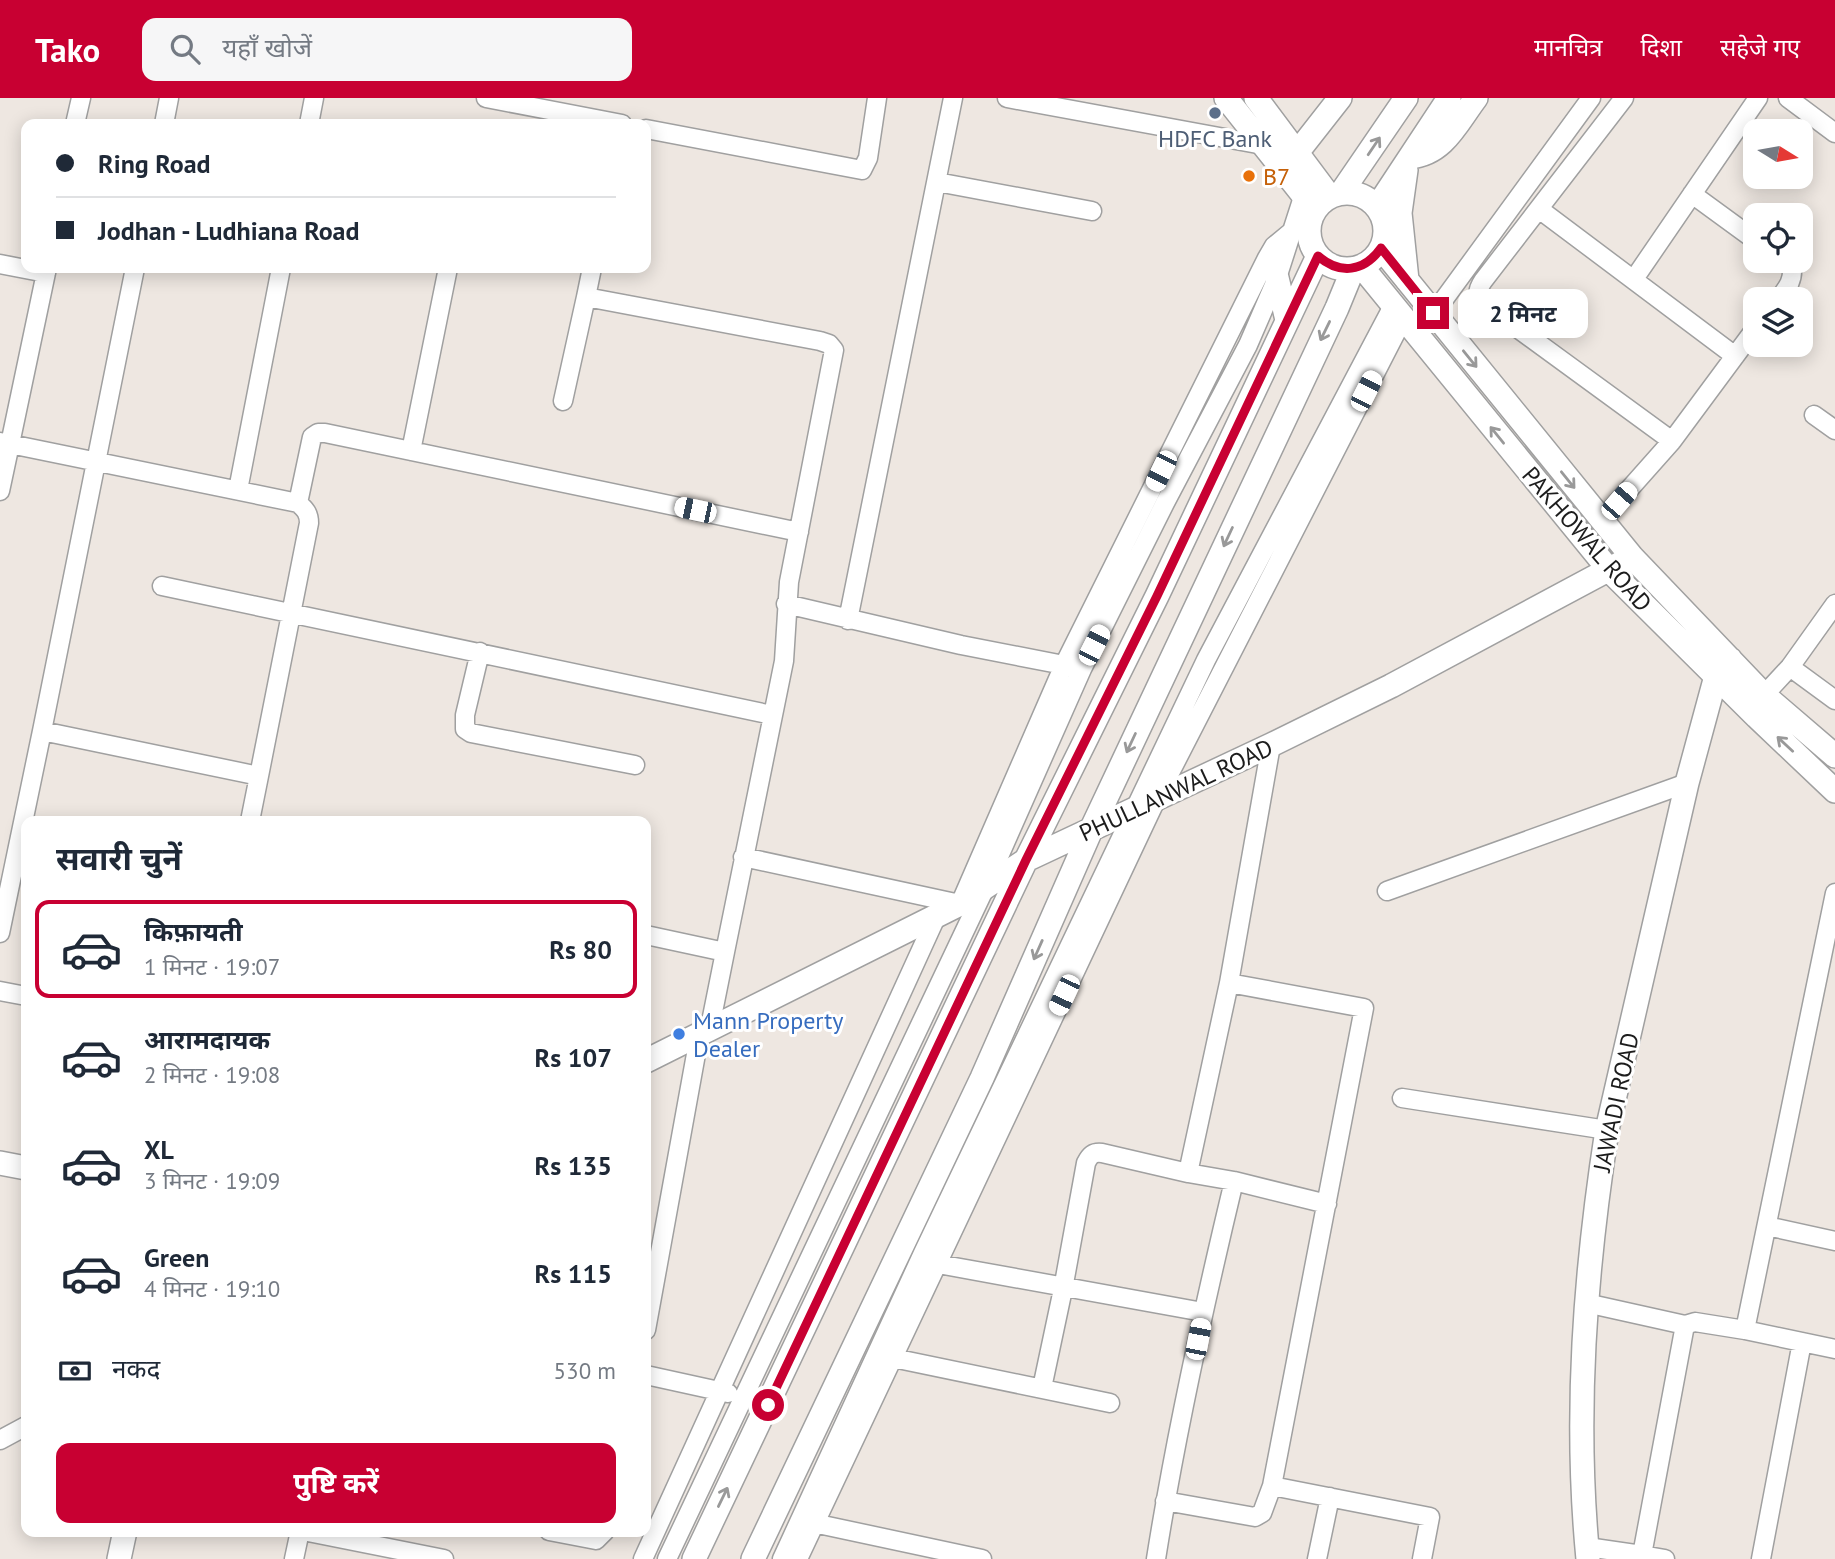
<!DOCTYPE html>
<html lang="hi">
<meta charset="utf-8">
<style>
:root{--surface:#fff;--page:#f6f6f7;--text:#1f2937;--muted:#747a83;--line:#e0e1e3;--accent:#c80032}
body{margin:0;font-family:"PT Sans","Noto Sans Devanagari",sans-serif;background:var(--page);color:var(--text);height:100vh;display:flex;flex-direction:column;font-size:26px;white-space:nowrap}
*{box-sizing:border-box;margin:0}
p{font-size:23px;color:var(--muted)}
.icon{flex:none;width:38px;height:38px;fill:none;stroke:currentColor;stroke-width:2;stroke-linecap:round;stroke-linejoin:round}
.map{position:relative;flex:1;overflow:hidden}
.drawer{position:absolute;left:21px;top:718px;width:630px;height:721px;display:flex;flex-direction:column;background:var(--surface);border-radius:14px;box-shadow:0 4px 18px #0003}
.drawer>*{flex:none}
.hud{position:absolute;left:21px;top:21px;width:630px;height:154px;border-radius:14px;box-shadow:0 4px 18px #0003;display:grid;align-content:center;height:154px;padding:0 35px;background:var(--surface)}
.needle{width:46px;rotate:101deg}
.buttons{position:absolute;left:1743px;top:21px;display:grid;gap:14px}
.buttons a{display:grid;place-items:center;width:70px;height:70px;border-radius:14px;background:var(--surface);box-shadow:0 4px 18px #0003;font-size:35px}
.end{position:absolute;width:32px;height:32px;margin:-16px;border:9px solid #c80032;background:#fff;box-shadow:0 0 0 4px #fff}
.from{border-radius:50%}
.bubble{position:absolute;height:49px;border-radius:14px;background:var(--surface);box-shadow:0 4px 18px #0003;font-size:23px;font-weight:700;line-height:49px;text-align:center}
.car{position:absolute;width:21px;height:42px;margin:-21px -10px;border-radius:9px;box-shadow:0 0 5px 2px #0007;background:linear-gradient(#fff 24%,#345 0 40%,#fff 0 76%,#345 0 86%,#fff 0)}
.hud b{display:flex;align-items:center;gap:24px;height:66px;font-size:26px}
.hud b+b{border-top:2px solid var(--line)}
.hud i{width:18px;height:18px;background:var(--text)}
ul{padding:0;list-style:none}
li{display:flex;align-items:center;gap:21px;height:98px;margin:0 14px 10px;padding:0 21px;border:4px solid transparent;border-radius:14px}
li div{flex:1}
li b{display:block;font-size:26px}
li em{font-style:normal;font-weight:700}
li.active{border-color:var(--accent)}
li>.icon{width:63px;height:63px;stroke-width:1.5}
h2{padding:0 35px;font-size:32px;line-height:84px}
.pay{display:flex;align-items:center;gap:18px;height:77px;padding:0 35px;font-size:26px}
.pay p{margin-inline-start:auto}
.cta{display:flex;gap:14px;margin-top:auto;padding:14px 35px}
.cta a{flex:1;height:80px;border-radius:14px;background:var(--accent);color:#fff;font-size:28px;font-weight:700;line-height:80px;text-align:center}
header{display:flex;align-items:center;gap:42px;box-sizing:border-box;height:98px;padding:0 35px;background:var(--accent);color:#fff}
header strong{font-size:33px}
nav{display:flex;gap:38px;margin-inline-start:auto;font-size:24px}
.search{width:490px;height:63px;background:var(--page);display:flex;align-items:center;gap:18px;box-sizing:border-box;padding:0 24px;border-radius:14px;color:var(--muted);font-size:26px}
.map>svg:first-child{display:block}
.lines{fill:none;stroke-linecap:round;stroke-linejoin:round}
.minor-casing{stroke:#a0a0a0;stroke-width:21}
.tertiary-casing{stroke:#a0a0a0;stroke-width:26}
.minor{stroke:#fff;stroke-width:18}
.tertiary{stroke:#fff;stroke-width:23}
.oneway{stroke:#999}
.route{stroke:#c80032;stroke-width:9}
.service-dot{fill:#5c6f8a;stroke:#fff;stroke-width:2.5}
.food-dot{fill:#e8710a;stroke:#fff;stroke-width:2.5}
.shop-dot{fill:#3f7fe0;stroke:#fff;stroke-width:2.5}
.labels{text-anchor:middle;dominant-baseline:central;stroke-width:6;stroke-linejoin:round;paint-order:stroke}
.service-label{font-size:24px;fill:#4e5e75;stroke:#fff}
.food-label{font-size:24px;fill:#c56008;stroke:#fff;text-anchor:start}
.street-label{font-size:24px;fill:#1c1c1c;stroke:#fff}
.shop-label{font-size:24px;fill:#366cbe;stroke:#fff;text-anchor:start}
</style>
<header>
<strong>Tako</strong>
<div class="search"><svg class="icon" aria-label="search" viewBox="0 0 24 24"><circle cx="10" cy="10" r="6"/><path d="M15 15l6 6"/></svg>यहाँ खोजें</div>
<nav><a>मानचित्र</a><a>दिशा</a><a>सहेजे गए</a></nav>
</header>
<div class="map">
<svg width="1835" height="1461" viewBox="0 0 1835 1461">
<rect width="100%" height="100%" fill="#eee7e1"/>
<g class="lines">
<defs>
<path id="minor" d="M486,0L622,26
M1007,0L1263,47
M1624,0L1483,183C1477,192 1477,197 1483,205L1672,343
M1788,0L1835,35
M75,26L81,0
M164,26L169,0
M309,26L314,0
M646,31L862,72L868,60L877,0
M937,84L1092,113
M1692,96L1755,142
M1539,111L1735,258
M0,166L46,175
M47,170L10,346L298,405L312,339L318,335H325L799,434
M135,170L42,633L259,678L250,723
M592,170L586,199L820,243L829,246L834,252L789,484L784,563L725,854
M1634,181L1758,0
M1779,201C1786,191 1793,184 1792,171L1783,163
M1434,215L1591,0
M563,303L586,199
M1814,317L1835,332
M0,344L10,346L0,393
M411,353L448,170
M238,392L281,170
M1601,423L1672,343L1755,231
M162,488L772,617
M786,506L961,547L1074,569
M848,522L953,0
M480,554L465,617V631L471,635L635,667
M1790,569L1835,602
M1764,597L1790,569L1835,506
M1271,647L1229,885L1364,910L1272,1388L1430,1419L1422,1461
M259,678L309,425C309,415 305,411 298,405
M743,759L960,806L1064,567L1267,160L1274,148L1291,134
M1387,793L1687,685
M1835,795L1745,1232L1835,1251
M0,835L42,633
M646,837L725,854L710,929
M1229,885L1188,1075L1234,1083L1327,1106
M0,893L26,898
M1402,1000L1607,1032
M1767,1128L1835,1143
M938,1166L1203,1214
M1586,1205L1685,1227
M646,1232L700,934
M893,1260L1110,1305
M646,1277L728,1295
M1042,1290L1063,1191L1086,1065C1090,1057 1093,1054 1102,1055L1188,1075
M0,1342L26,1328
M1165,1403L1255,1419L1262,1415L1272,1388
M804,1423L982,1461
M303,1433L444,1461
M549,1433L596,1442L605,1433
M1587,1449L1642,1457
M294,1461L300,1433
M643,1461L937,817
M667,1461L985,790L1082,571L1165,405L1248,247L1277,180L1303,99
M782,1461L923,1155L1206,562L1393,208
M798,1461L1156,702L1403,221
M1156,1461C1176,1334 1204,1208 1234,1083
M1317,1461L1330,1399
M1665,1461L1642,1457L1685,1227L1695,1224L1745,1232
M1761,1461L1802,1244"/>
<path id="tertiary" d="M1226,0L1315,112
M1256,0L1330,99
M1410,59C1444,56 1457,25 1476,0
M1289,65L1340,0
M1406,72L1400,115L1407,182
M1341,95L1406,0
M1309 133a38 38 0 1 1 76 0a38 38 0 1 1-76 0Z
M1377,109L1449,0
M1381,150L1632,459L1764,597L1835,658
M1362,169L1610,473L1757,619L1835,693
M1277,180L1287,222
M646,963L960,806L1026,762L1271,647L1391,588L1632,459
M0,1065L26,1070
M119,1461L125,1433
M694,1461L1026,762L1157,498L1318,158
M753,1461L982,980L1091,732L1337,210L1353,171
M1588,1461C1574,1317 1585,1174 1607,1032L1687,685L1716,578L1730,561"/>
</defs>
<use href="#minor" class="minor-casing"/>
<use href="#tertiary" class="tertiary-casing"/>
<use href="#minor" class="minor"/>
<use href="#tertiary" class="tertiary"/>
</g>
<defs><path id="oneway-shaft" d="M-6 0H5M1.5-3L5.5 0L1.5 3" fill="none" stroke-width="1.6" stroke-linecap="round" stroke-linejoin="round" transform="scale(1.75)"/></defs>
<g class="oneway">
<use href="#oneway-shaft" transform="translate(1374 48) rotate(-56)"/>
<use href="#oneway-shaft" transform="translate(1325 233) rotate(116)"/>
<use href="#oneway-shaft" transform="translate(1470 261) rotate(51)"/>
<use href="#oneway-shaft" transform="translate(1497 337) rotate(-129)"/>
<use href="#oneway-shaft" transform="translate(1568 382) rotate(51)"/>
<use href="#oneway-shaft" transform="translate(1228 439) rotate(115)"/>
<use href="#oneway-shaft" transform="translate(1131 645) rotate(115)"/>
<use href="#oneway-shaft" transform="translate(1785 646) rotate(-137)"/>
<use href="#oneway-shaft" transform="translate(1038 852) rotate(114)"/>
<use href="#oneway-shaft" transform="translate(723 1399) rotate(-64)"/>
</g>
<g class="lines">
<path class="route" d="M768,1307L1026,762L1157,498L1318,158C1340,177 1364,174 1381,150L1433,215"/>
</g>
<circle class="service-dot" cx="1215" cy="15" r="7"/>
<circle class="food-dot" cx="1249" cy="78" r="7"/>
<circle class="shop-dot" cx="679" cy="936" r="7"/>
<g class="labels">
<g class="service-label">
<text x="1215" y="40">HDFC Bank</text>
</g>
<g class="food-label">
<text x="1263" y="78">B7</text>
</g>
<g class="street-label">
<text transform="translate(1587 441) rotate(49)">PAKHOWAL ROAD</text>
<text transform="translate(1176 692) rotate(-25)">PHULLANWAL ROAD</text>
<text transform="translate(1616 1004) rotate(-78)">JAWADI ROAD</text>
</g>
<g class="shop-label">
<text x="693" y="922">Mann Property<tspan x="693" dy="28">Dealer</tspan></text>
</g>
</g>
</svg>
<div class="buttons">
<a><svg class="needle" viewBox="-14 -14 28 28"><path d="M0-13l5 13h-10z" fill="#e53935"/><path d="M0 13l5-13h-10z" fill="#747a83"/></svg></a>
<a><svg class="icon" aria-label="locate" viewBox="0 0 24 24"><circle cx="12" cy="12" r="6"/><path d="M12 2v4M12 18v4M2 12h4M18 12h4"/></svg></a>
<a><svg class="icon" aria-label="layers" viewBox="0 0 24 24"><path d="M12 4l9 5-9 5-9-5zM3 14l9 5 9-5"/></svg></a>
</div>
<i class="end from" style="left:768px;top:1307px"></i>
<i class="end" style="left:1433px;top:215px"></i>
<div class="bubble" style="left:1458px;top:191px;width:130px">2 मिनट</div>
<i class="car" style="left:1366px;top:293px;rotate:27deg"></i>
<i class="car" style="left:1161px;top:373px;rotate:206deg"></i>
<i class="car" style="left:1619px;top:403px;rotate:41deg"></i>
<i class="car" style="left:695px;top:412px;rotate:282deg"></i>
<i class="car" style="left:1094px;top:547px;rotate:27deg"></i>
<i class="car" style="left:1064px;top:897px;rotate:205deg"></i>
<i class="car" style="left:1198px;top:1241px;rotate:11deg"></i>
<div class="hud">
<b><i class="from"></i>Ring Road</b>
<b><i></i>Jodhan - Ludhiana Road</b>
</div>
<section class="drawer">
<h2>सवारी चुनें</h2>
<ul>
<li class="active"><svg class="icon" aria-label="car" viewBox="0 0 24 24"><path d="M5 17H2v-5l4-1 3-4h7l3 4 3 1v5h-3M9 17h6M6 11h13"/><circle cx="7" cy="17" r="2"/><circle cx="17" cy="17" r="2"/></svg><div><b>किफ़ायती</b><p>1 मिनट · 19:07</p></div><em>Rs 80</em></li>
<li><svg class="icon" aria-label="car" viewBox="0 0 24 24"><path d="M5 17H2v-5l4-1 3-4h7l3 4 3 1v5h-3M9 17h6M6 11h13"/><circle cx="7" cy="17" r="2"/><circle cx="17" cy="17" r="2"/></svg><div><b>आरामदायक</b><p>2 मिनट · 19:08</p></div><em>Rs 107</em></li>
<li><svg class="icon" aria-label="car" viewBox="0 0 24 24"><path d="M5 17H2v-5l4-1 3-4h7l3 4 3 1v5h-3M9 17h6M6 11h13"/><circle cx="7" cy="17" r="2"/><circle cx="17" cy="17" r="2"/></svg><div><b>XL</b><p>3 मिनट · 19:09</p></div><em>Rs 135</em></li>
<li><svg class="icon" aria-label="car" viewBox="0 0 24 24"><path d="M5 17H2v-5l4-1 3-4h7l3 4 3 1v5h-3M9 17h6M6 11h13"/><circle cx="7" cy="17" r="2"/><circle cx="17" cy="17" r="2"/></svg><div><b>Green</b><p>4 मिनट · 19:10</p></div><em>Rs 115</em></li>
</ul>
<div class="pay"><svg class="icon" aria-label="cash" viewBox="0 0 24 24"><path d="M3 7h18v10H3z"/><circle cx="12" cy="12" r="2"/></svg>नकद<p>530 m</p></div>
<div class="cta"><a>पुष्टि करें</a></div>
</section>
</div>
